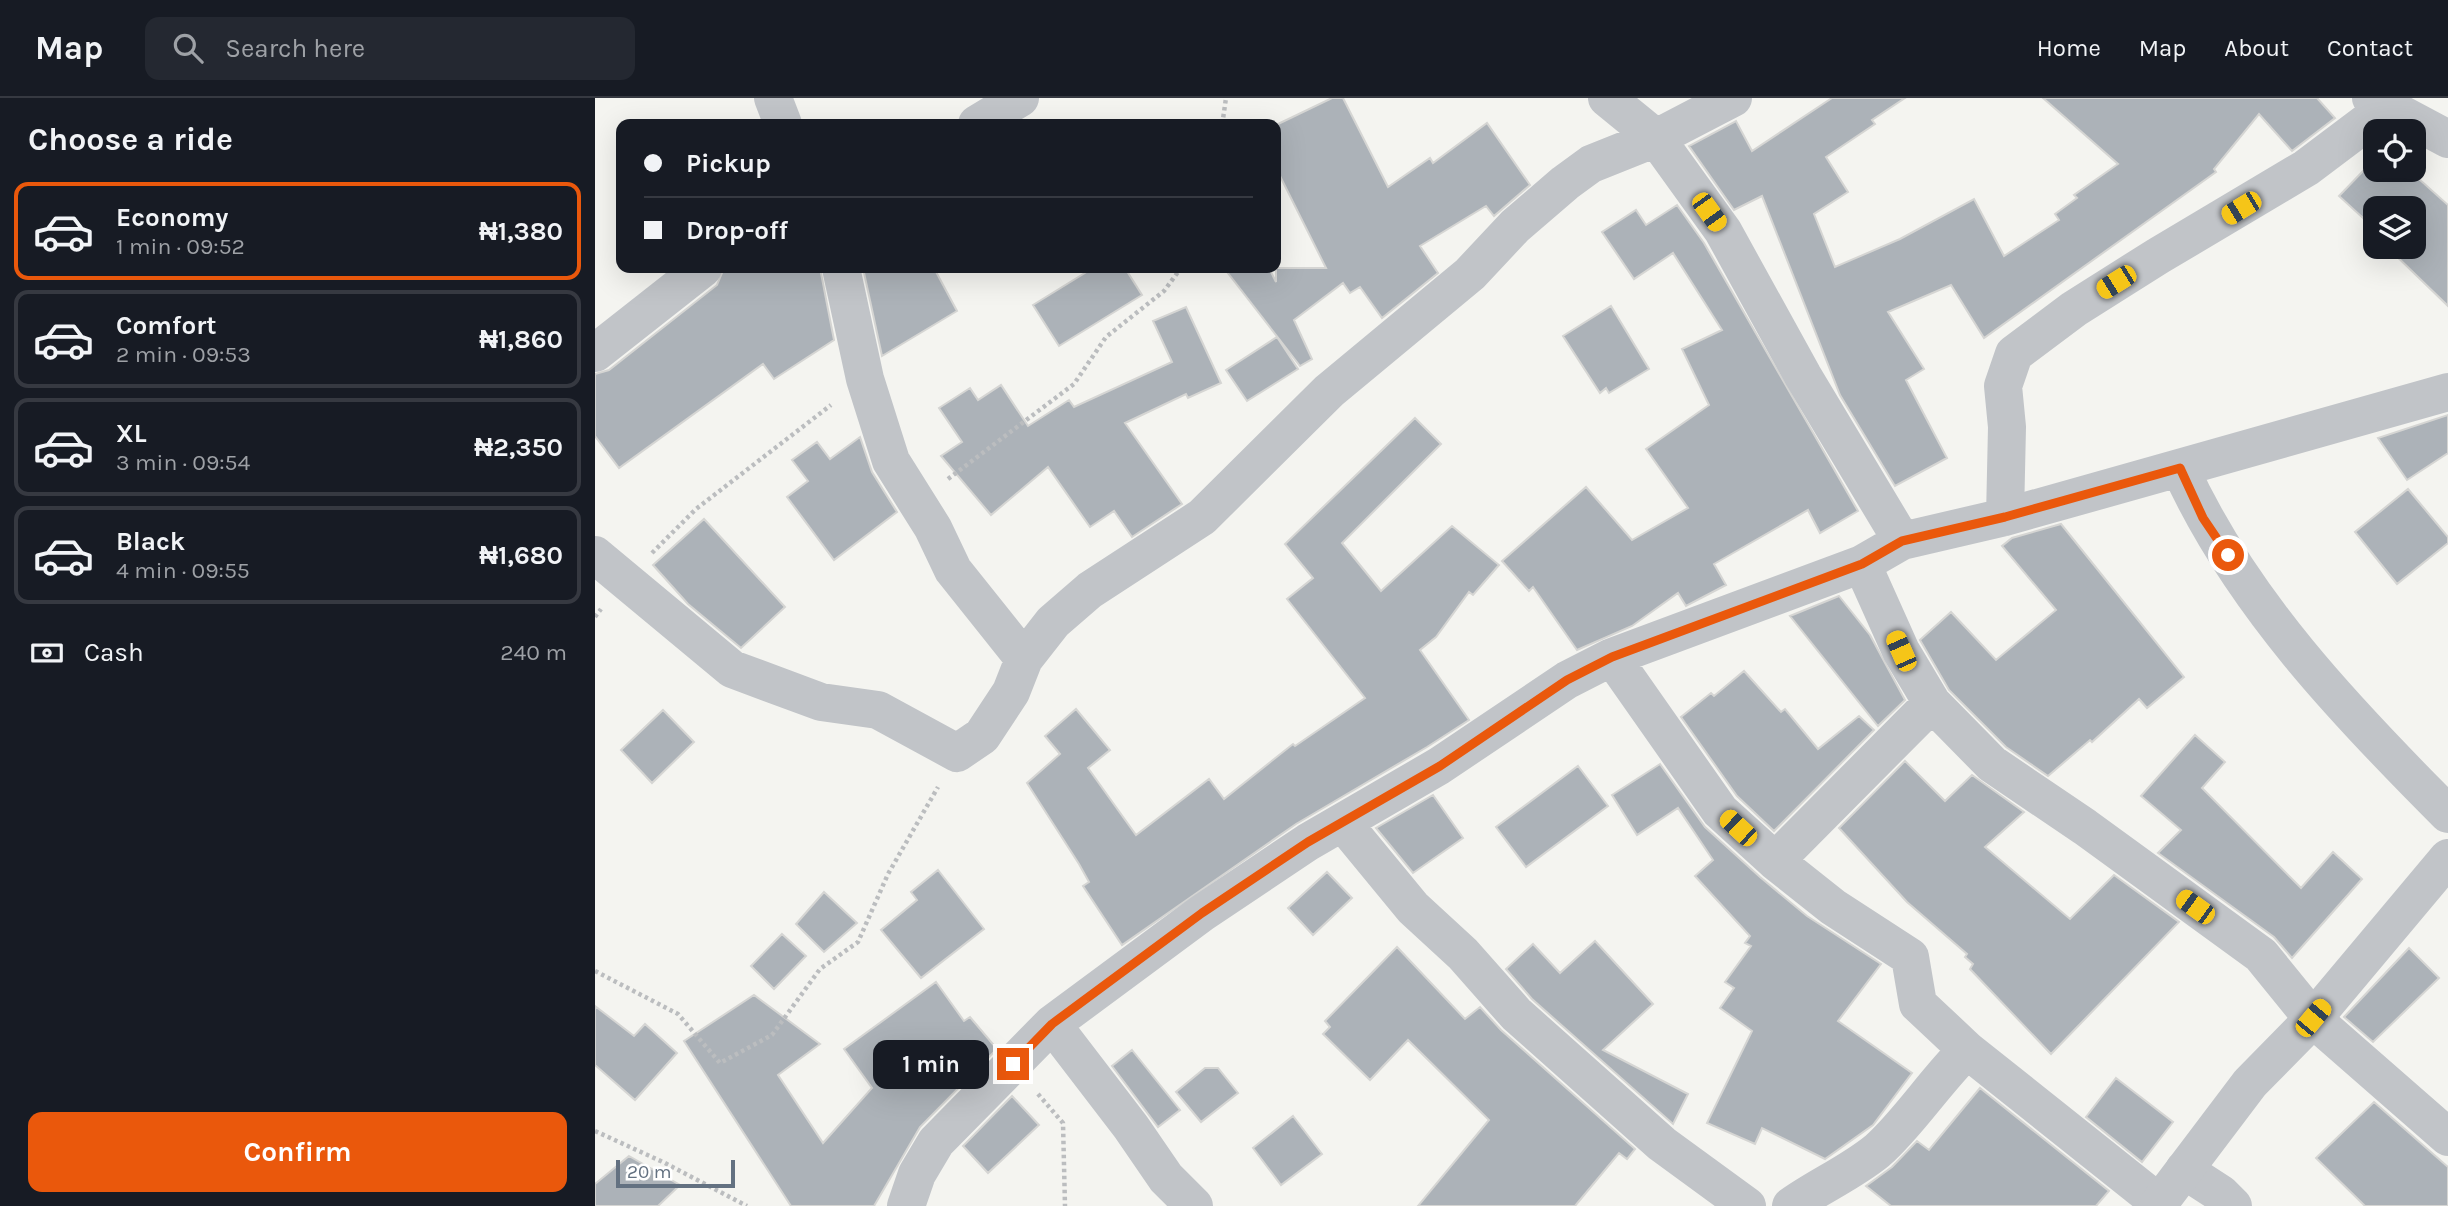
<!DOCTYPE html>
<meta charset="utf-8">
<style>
:root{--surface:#171b24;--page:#242831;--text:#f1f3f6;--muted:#9ea1a6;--line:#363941;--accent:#ea580c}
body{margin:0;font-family:Karla,sans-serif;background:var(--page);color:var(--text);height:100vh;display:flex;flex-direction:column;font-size:26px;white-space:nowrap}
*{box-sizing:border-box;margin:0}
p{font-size:23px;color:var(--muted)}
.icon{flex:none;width:38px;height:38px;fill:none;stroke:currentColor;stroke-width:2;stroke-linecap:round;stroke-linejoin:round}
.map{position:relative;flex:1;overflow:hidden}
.details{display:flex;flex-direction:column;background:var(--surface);width:595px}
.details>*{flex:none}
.top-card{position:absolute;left:21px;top:21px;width:665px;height:154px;border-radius:14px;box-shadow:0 7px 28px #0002;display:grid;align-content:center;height:154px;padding:0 28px;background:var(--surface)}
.fabs{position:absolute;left:1768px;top:21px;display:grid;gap:14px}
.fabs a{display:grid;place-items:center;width:63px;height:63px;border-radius:14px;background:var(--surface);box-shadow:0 7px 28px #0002;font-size:35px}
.scale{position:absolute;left:21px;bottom:18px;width:119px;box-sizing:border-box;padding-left:7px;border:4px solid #637181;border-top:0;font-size:19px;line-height:24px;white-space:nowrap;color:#637181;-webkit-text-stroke:5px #fff;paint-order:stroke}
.end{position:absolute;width:32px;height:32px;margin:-16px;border:9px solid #ea580c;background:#fff;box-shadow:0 0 0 4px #fff}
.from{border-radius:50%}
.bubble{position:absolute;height:49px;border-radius:14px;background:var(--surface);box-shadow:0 7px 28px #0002;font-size:23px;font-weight:700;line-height:49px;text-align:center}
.car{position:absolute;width:21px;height:42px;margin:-21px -10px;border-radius:9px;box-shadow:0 0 5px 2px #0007;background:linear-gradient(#f5c518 24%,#345 0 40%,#f5c518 0 76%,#345 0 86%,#f5c518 0)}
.top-card b{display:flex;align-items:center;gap:24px;height:66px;font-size:26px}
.top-card b+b{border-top:2px solid var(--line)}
.top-card i{width:18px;height:18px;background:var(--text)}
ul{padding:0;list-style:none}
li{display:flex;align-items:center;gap:21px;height:98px;margin:0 14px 10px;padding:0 14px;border:4px solid var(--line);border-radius:14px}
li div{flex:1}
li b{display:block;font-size:26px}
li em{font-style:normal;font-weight:700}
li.current{border-color:var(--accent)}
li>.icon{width:63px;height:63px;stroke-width:1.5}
h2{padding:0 28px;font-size:32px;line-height:84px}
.pay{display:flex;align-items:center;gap:18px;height:77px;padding:0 28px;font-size:26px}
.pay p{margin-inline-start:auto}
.cta{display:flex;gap:14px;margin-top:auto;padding:14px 28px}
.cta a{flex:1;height:80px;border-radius:14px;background:var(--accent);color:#fff;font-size:28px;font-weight:700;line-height:80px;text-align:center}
header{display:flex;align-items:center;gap:42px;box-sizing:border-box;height:98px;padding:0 35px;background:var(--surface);border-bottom:2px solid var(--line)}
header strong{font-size:33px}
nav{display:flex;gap:38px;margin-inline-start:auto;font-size:24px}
.search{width:490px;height:63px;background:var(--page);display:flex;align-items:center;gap:18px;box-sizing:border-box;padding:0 24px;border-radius:14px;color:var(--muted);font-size:26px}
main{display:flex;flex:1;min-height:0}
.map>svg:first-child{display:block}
.building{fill:#acb2b8;stroke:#d5d5d3;stroke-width:2}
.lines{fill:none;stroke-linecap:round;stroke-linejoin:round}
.path{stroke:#bbbdbf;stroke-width:4.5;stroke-dasharray:3.5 3.5;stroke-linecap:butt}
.minor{stroke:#c1c4c8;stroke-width:38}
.tertiary{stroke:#c1c4c8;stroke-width:38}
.route{stroke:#ea580c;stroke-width:9}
</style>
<header>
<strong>Map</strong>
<div class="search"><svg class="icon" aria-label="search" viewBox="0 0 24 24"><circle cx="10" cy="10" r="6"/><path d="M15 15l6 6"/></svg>Search here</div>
<nav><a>Home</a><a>Map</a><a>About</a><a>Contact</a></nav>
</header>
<main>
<section class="details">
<h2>Choose a ride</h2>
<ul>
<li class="current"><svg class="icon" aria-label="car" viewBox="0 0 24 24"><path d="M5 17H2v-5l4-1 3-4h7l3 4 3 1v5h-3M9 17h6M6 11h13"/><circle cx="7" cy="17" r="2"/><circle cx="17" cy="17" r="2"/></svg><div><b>Economy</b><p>1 min · 09:52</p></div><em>₦1,380</em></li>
<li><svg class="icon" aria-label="car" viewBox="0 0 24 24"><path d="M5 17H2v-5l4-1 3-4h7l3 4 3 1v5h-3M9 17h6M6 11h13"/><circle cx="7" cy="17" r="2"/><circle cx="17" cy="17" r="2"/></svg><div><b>Comfort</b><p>2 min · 09:53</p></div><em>₦1,860</em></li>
<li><svg class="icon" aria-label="car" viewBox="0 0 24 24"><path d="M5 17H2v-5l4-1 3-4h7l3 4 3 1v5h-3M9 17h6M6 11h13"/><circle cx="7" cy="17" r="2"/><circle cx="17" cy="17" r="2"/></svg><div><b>XL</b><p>3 min · 09:54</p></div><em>₦2,350</em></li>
<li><svg class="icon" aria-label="car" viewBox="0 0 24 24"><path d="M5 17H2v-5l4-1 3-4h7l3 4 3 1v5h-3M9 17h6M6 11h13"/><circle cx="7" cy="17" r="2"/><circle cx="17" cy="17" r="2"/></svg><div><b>Black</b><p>4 min · 09:55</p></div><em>₦1,680</em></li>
</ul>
<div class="pay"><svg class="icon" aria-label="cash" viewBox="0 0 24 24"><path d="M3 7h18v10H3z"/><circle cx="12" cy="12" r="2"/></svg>Cash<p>240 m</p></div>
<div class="cta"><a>Confirm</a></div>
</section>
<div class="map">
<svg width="1853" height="1108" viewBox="0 0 1853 1108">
<rect width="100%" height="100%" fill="#f4f4f0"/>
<path class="building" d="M737,0H748L793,89L835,60L838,65L892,25L935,87L899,118L891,108L825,148L843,175L787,220L765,189L755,195L748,185L699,222L717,261L705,268L629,170H674L681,184V170H731L681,70V27Z
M1237,0H1310L1277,22L1280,26L1231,59L1253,94L1219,116L1240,169L1305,141L1379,101L1409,158L1464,122L1460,116L1482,100L1479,97L1523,66L1448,0H1722L1740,20L1697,53L1664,16L1619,71L1621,74L1389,240L1356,187L1293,214L1329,271L1311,282L1352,360L1300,388L1245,297L1167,98L1139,112L1094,48L1141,23L1157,53Z
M1769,72H1814L1853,107V208L1792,149H1818V110H1780V131L1744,98Z
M1082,107L1109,145L1263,413L1225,435L1213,412L1119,466L1131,487L1091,508L1083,495L1037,528L982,552L938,489L934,493L907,463L991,389L1037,442L1093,410L1051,351L1114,307L1087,251L1127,232L1078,155L1039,181L1007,134L1041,112L1051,127Z
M129,170H225L239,242L179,281L168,266L24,370L0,338V276L14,272L122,187Z
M268,170H339L362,213L287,258Z
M498,170H530L547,197L464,248L438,207Z
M1016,208L1054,271L1014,295L1011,290L1005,295L968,238Z
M591,209L626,285L593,300L591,296L530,325L587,406L537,439L519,413L495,429L453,369L396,417L346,358L367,344L344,310L375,290L383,302L406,287L433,328L474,302L479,309L577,264L558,223Z
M682,239L703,271L652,303L631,272Z
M1853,317V355L1812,382L1783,340Z
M820,320L846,346L747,445L786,493L857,428L904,467L878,497L874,494L841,539L825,552L874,622L832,649L701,726L527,847L488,788L494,784L484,766L432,685L465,656L450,638L481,611L515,652L493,670L541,737L614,681L629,701L698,646L700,648L770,600L692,501L718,480L690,446Z
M265,339L277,374L302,414L239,462L192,399L213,383L197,362L222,344L235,361Z
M1813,391L1853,439V445L1802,486L1760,434Z
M109,421L190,509L146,550L93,506L58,467Z
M1466,426L1589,579L1552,610L1544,601L1497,644L1495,642L1453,678L1411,649L1354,592L1325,542L1356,514L1401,562L1461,512L1407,448L1417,440Z
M1244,498L1275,537L1310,602L1283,628L1195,518Z
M1149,573L1186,614L1190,611L1223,651L1264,618L1279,632L1179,733L1142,698L1086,619L1116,595L1119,598Z
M68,612L99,644L57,685L26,652Z
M1600,637L1630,664L1607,690L1706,790L1738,754L1767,781L1697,860L1679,839L1563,755L1586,732L1546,698Z
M1310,663L1350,703L1377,677L1429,714L1390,749L1475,821L1519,777L1584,824L1456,956L1375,871L1378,866L1370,859L1372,856L1312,804L1244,730Z
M1065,666L1110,729L1165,779L1212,818L1286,866L1243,923L1317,975L1278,1027L1230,1061L1167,1030L1160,1046L1112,1025L1157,933L1125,910L1139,890L1130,884L1156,848L1150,845L1155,838L1100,778L1118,762L1083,710L1042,737L1017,697Z
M983,668L1013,708L931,769L901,729Z
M838,697L868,740L818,775L781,730Z
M343,772L389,831L326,880L286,832L322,802L316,794Z
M732,774L757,800L718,837L693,810Z
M229,794L262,825L229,854L201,826Z
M187,836L211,858L179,891L156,868Z
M1000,843L1058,906L1008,952L1093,996L1078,1026L937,901L911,871L938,846L965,875Z
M802,849L870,921L885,909L906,932L1040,1051L1032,1061L1024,1055L980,1108H823L894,1022L813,942L775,982L728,936L735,929L730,923Z
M1814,850L1844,880L1778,944L1749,919Z
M341,884L369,923L375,919L402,951L325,1029L279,1108H196L89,943L159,897L225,946L183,977L228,1045L277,990L249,951Z
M0,908L39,938L50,926L82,955L40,1002L0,967Z
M537,952L585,1012L563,1029L517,968Z
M610,970H623L643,995L606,1024L581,994Z
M1521,980L1578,1024L1547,1064L1491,1019Z
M1385,990L1514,1093L1501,1108H1296L1271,1088L1297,1069L1322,1043L1334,1052Z
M417,998L444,1027L393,1075L368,1048Z
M1779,1004L1853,1069V1108H1770L1721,1060Z
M698,1018L727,1056L686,1087L658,1050Z
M34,1058L85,1087L63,1108H0V1086Z"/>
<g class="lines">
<path class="path" d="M630,26L628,21L631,0
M353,381L479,286L511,239L569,193L586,170
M57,455L101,411L236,307
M0,519L6,511
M0,873L83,916L125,965L177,937L225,871L263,844L293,776L343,689
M443,996L468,1025L470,1108
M0,1033L70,1065L152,1108"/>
<path class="minor" d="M178,0L188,26
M1012,0L1061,40L1128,133L1208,278L1307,443
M1776,0L1853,41
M382,26L425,0
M246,170L270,281L296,363L338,430L358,472L429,561
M0,255L108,170
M1585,370C1645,503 1751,614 1853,716
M1410,419L1412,329L1408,288L1419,256L1479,211L1563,158L1711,70L1792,9
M0,457L137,571L226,604L283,612L362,655L387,638L416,594L429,561L458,524L495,492L607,419L734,293L875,176L920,128L970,85L996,66L1061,40L1138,0
M1267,466L1306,553L1337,605L1397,666L1490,729L1666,857L1718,921L1853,1039
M1017,559L1125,713L1180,763L1238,809L1315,859L1323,906L1372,952L1563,1104
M748,725L818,810L868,856L921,916L1067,1046L1152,1108
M1180,763L1337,605
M457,926L536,1029L571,1080L599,1108
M1589,1072L1626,1096L1638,1108
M311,1108L322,1076L341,1044L457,926L607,815L713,744L844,668L972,582L1017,559L1267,466L1307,443L1410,419L1853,294
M1196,1108C1224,1088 1255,1075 1282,1053C1312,1027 1341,982 1372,952"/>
<path class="tertiary" d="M1562,1108L1655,985L1718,921L1853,760"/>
</g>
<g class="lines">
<path class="route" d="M418,966L457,926L607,815L713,744L845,668L972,582L1017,559L1267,466L1307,443L1410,419L1585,370L1608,420L1633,457"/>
</g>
</svg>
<div class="fabs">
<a><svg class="icon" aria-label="locate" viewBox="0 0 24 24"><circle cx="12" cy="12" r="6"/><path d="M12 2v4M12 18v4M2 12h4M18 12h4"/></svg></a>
<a><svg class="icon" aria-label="layers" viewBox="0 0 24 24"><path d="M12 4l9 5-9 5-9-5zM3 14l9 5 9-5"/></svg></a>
</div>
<div class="scale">20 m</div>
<i class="end from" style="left:1633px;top:457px"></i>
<i class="end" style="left:418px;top:966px"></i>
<div class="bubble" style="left:278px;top:942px;width:116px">1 min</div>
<i class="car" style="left:1646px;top:110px;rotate:239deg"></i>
<i class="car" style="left:1114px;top:114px;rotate:144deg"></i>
<i class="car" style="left:1521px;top:184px;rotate:238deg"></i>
<i class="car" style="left:1306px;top:553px;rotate:336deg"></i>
<i class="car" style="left:1143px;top:730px;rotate:313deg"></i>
<i class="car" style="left:1600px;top:809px;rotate:306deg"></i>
<i class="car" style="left:1718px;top:920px;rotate:40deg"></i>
<div class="top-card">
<b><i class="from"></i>Pickup</b>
<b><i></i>Drop-off</b>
</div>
</div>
</main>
